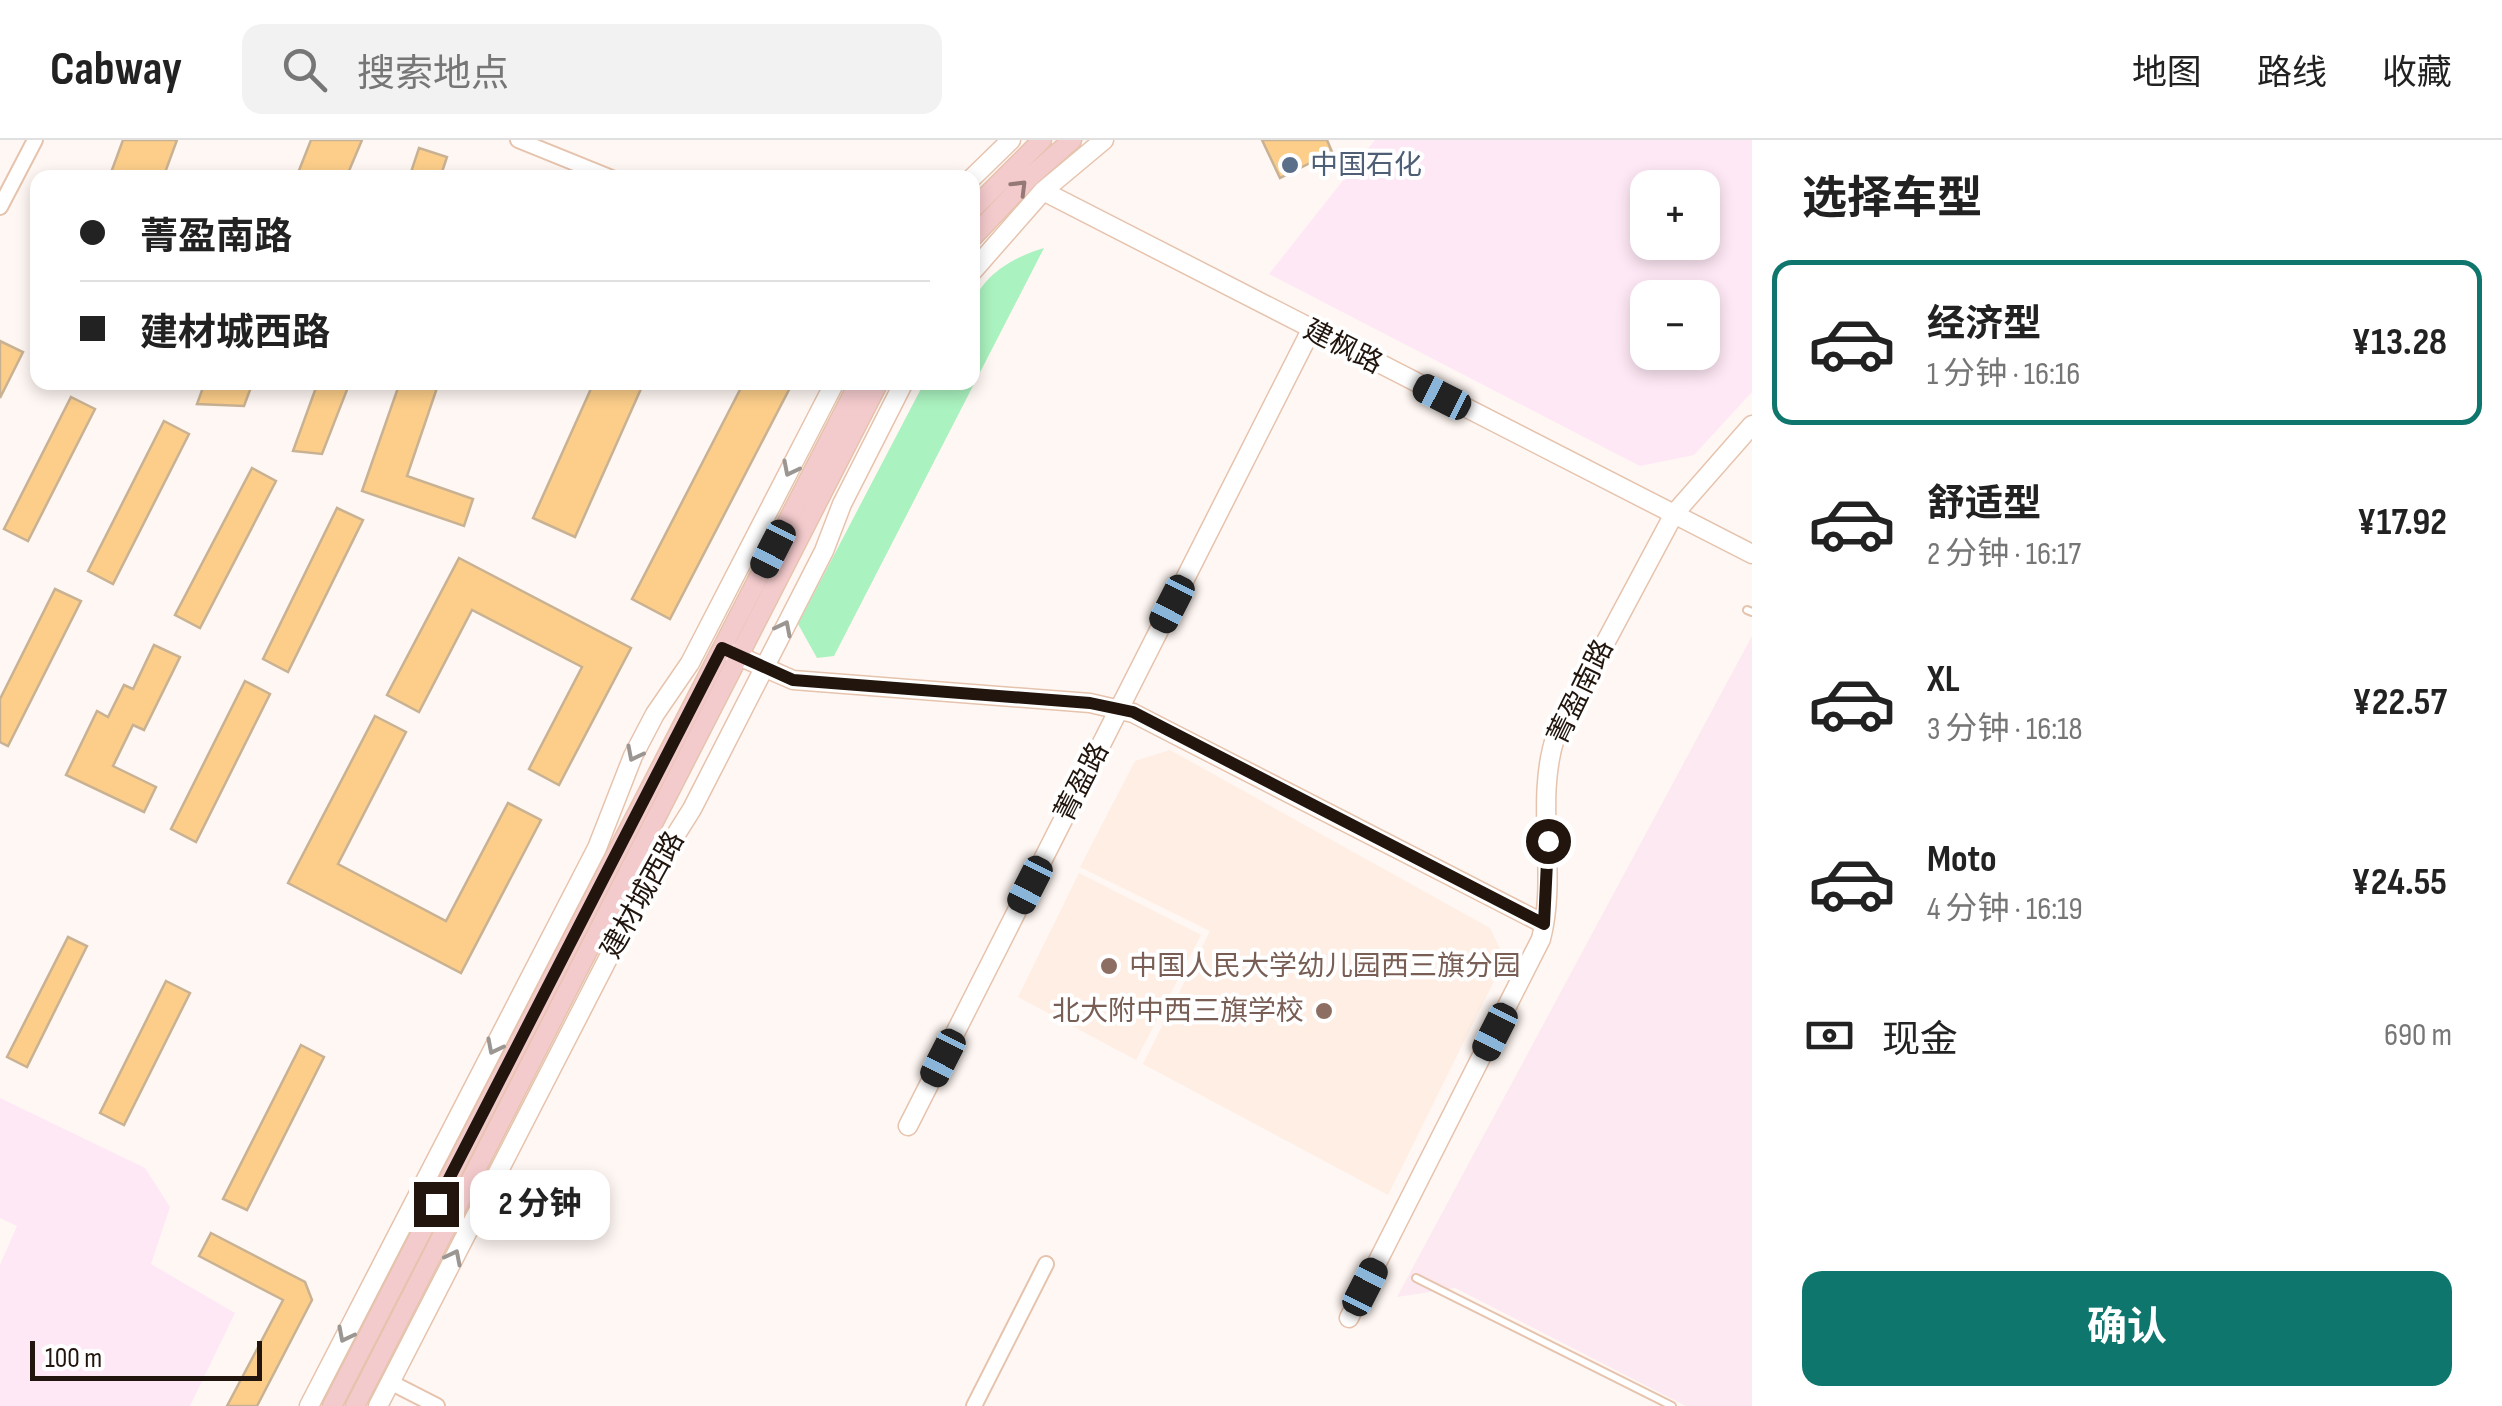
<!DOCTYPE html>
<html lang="zh">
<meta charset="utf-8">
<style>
:root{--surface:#fff;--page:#f2f2f2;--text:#222;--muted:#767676;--line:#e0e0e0;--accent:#0f766e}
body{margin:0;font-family:"Sofia Sans Condensed","Noto Sans SC",sans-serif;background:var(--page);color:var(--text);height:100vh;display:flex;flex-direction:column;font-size:38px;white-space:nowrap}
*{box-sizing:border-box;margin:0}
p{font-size:32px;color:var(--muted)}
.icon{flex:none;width:55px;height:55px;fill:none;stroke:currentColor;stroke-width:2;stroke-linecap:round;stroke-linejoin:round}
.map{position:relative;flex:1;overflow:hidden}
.details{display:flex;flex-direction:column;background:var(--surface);width:750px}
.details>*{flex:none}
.hud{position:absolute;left:30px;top:30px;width:950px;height:220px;border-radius:20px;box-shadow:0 5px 15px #0003;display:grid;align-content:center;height:220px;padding:0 50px;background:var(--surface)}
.tools{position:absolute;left:1630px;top:30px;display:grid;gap:20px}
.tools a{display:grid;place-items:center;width:90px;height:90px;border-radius:20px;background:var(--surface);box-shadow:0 5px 15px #0003;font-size:50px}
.scale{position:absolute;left:30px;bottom:25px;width:232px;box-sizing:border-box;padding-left:10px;border:5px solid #21150d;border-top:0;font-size:28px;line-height:35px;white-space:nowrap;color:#21150d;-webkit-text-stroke:8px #fff;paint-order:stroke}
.end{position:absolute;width:45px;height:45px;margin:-22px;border:12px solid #21150d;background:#fff;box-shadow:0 0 0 5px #fff}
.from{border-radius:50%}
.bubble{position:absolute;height:70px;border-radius:20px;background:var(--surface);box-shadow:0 5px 15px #0003;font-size:32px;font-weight:700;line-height:70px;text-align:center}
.car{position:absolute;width:30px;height:60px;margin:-30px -15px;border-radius:12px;box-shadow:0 0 8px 2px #0007;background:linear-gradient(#222 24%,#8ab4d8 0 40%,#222 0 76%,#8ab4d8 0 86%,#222 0)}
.hud b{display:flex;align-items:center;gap:35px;height:95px;font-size:38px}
.hud b+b{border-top:2px solid var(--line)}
.hud i{width:25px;height:25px;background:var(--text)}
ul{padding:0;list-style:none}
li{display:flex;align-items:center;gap:30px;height:165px;margin:0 20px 15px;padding:0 30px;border:5px solid transparent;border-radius:20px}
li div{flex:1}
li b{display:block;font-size:38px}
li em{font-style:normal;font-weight:700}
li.current{border-color:var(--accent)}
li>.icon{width:90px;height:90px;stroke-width:1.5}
h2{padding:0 50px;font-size:45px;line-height:120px}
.pay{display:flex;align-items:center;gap:25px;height:110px;padding:0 50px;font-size:38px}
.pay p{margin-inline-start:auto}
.action{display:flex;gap:20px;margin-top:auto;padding:20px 50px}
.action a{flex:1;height:115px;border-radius:20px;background:var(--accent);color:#fff;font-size:40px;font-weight:700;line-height:115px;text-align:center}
header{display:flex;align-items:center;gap:60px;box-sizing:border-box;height:140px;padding:0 50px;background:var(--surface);border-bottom:2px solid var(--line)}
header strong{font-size:48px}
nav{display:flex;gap:55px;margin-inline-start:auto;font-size:35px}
.search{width:700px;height:90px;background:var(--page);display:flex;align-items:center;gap:25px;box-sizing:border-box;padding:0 35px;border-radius:20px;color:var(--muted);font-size:38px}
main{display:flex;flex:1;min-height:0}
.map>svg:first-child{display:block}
.commercial{fill:#fee8f5;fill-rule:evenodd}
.industrial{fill:#fce9f2}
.built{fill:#ffeee3}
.green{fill:#aaf2bf}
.building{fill:#fcce8a;stroke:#c9b293;stroke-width:2.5}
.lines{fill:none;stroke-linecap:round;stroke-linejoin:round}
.service-casing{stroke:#e6c3ad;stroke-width:10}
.minor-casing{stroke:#e6c3ad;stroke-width:18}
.tertiary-casing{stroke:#e6c3ad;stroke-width:21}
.secondary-casing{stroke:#e6c3ad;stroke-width:21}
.service{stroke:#fff;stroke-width:6}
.minor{stroke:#fff;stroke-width:14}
.tertiary{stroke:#fff;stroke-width:18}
.secondary{stroke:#f4cbcd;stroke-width:18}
.oneway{stroke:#957977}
.oneway2{stroke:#9b9692}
.route{stroke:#21150d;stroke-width:12}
.service-dot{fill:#5c6f8a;stroke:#fff;stroke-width:4}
.education-dot{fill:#8d6e63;stroke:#fff;stroke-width:4}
.labels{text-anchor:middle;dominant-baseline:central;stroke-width:8;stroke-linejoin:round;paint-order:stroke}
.service-label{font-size:28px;fill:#4e5e75;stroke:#fff;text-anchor:start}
.street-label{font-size:28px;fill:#21150d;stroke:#fff}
.education-label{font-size:28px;fill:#785e54;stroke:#fff;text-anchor:start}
</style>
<header>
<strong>Cabway</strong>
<div class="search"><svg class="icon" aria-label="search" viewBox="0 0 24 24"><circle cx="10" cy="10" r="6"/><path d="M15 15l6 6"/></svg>搜索地点</div>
<nav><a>地图</a><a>路线</a><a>收藏</a></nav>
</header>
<main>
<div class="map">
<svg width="1752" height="1266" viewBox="0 0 1752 1266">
<rect width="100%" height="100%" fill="#fff7f3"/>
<path class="commercial" d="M1375,0H1752V252L1694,315L1640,326L1269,134ZM1648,48H1702V102H1648ZM1648,158H1702V212H1648Z
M0,958L145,1028L170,1067L151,1124L235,1173L190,1266H0V1125L17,1086L0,1078Z"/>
<path class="industrial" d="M1752,496V1266H1686L1455,1148L1397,1157Z"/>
<path class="built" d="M1170,610L1490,788L1505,819L1388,1055L1143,924L1210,791L1080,727L1135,621Z
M1079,733L1201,795L1136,920L1018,857Z"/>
<path class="green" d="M1044,108L834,516L817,518L798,484L924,243L972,242C972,225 968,179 973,164C983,134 1016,116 1044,108Z"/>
<path class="building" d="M123,0H177L163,38H109Z
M311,0H362L346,38H296Z
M1262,0H1327L1332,12L1280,38Z
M419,8L447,17L440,38H409Z
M0,201L23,212L0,258Z
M205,242H253L244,266L197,264Z
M318,242H350L322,314L293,311Z
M400,242H439L407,336L473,359L464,386L362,351Z
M594,242H644L575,397L533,378Z
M744,242H793L670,479L632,459Z
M71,257L95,269L28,401L4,389Z
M164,281L189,294L113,444L88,431Z
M252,328L276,341L200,488L175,475Z
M337,368L363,380L288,532L263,519Z
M459,418L631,508L559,645L529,629L582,527L472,470L419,572L387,555Z
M55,449L81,461L8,606L0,602V559Z
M154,505L180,517L144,590L133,585L113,626L156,647L144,672L66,635L97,571L108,577L124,545L133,549Z
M245,541L270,554L196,702L171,689Z
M375,576L406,592L338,724L446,781L508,663L541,680L461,833L288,743Z
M68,797L87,806L27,927L7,917Z
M166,841L190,853L124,985L100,973Z
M301,905L324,917L247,1070L223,1059Z
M211,1093L305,1142L312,1160L257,1266H227L283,1160L199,1116Z"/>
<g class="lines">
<defs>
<path id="service" d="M1747,470L1752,472
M1416,1138L1672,1266"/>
<path id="minor" d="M518,0L612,38
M0,67L35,0
M390,1242L437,1266
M974,1266L1046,1124"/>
<path id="tertiary" d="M972,38L1011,0
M1043,51L1752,414
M972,132L1043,51L1104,0
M725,510L793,540L1090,563L1133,573L1544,784
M908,986L1311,190
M1349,1178L1541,799C1558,733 1534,660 1556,595L1674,374L1752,285
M309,1266L597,708L633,616L655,574L690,523L835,242
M378,1266L653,731L692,669L824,411L842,364L904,242"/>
<path id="secondary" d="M972,70L1042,0
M972,98L1031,36L1072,0
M332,1266L859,242
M355,1266L879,242"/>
</defs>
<use href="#service" class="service-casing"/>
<use href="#minor" class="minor-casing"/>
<use href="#tertiary" class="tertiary-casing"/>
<use href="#secondary" class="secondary-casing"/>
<use href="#service" class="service"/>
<use href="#minor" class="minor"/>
<use href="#tertiary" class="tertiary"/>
<use href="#secondary" class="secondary"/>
</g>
<defs><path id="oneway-chevron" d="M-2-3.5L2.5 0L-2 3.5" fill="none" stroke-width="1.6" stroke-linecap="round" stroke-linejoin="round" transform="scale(2.5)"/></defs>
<use class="oneway" href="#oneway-chevron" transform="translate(1020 47) rotate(-45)"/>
<g class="oneway2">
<use href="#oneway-chevron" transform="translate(790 329) rotate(117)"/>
<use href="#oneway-chevron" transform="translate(784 488) rotate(-63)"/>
<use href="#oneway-chevron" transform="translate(634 614) rotate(117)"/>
<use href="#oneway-chevron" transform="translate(494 907) rotate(117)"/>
<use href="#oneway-chevron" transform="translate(454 1117) rotate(-63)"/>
<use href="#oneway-chevron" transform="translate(345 1195) rotate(117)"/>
</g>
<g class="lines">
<path class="route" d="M436,1064L722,508L793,540L1090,563L1133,572L1544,784L1548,701"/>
</g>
<circle class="service-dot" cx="1290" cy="25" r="10"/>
<g class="education-dot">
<circle cx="1109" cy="826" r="10"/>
<circle cx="1324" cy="871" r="10"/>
</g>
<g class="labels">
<g class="service-label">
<text x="1310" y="25">中国石化</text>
</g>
<g class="street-label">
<text transform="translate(1343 207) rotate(27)">建枫路</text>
<text transform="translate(1581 552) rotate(-64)">菁盈南路</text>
<text transform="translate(1082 642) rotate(-63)">菁盈路</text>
<text transform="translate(643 755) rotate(-61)">建材城西路</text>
</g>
<g class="education-label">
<text x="1129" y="826">中国人民大学幼儿园西三旗分园</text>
<text x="1304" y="871" text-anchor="end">北大附中西三旗学校</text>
</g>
</g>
</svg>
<div class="tools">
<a>+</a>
<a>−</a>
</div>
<div class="scale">100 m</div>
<i class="end from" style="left:1548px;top:701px"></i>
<i class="end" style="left:436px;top:1064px"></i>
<div class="bubble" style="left:470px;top:1030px;width:140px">2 分钟</div>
<i class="car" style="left:1442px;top:257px;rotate:297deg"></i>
<i class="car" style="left:773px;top:409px;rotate:207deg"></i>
<i class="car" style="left:1172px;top:464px;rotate:207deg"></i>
<i class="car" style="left:1030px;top:745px;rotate:207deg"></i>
<i class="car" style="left:1495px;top:892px;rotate:207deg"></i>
<i class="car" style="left:943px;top:918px;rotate:207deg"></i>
<i class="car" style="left:1365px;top:1147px;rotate:27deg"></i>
<div class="hud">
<b><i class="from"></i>菁盈南路</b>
<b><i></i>建材城西路</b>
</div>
</div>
<section class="details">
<h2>选择车型</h2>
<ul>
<li class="current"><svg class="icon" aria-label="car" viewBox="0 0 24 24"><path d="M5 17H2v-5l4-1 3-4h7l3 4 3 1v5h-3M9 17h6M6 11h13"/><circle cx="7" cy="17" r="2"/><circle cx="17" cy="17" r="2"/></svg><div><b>经济型</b><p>1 分钟 · 16:16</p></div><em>¥13.28</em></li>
<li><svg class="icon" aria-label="car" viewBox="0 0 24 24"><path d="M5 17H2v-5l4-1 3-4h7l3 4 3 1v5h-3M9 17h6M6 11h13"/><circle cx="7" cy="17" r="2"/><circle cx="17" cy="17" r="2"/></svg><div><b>舒适型</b><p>2 分钟 · 16:17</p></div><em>¥17.92</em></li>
<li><svg class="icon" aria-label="car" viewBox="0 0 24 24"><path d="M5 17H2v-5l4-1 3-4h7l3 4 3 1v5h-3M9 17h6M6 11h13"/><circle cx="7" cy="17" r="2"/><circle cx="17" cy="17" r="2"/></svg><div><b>XL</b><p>3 分钟 · 16:18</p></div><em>¥22.57</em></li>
<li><svg class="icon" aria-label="car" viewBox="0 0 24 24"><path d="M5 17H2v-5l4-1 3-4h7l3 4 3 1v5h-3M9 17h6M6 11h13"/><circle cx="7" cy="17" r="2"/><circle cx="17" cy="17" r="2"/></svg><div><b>Moto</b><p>4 分钟 · 16:19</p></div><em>¥24.55</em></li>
</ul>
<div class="pay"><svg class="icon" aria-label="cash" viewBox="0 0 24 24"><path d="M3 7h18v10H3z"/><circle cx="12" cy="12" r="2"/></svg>现金<p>690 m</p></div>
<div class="action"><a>确认</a></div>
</section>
</main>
